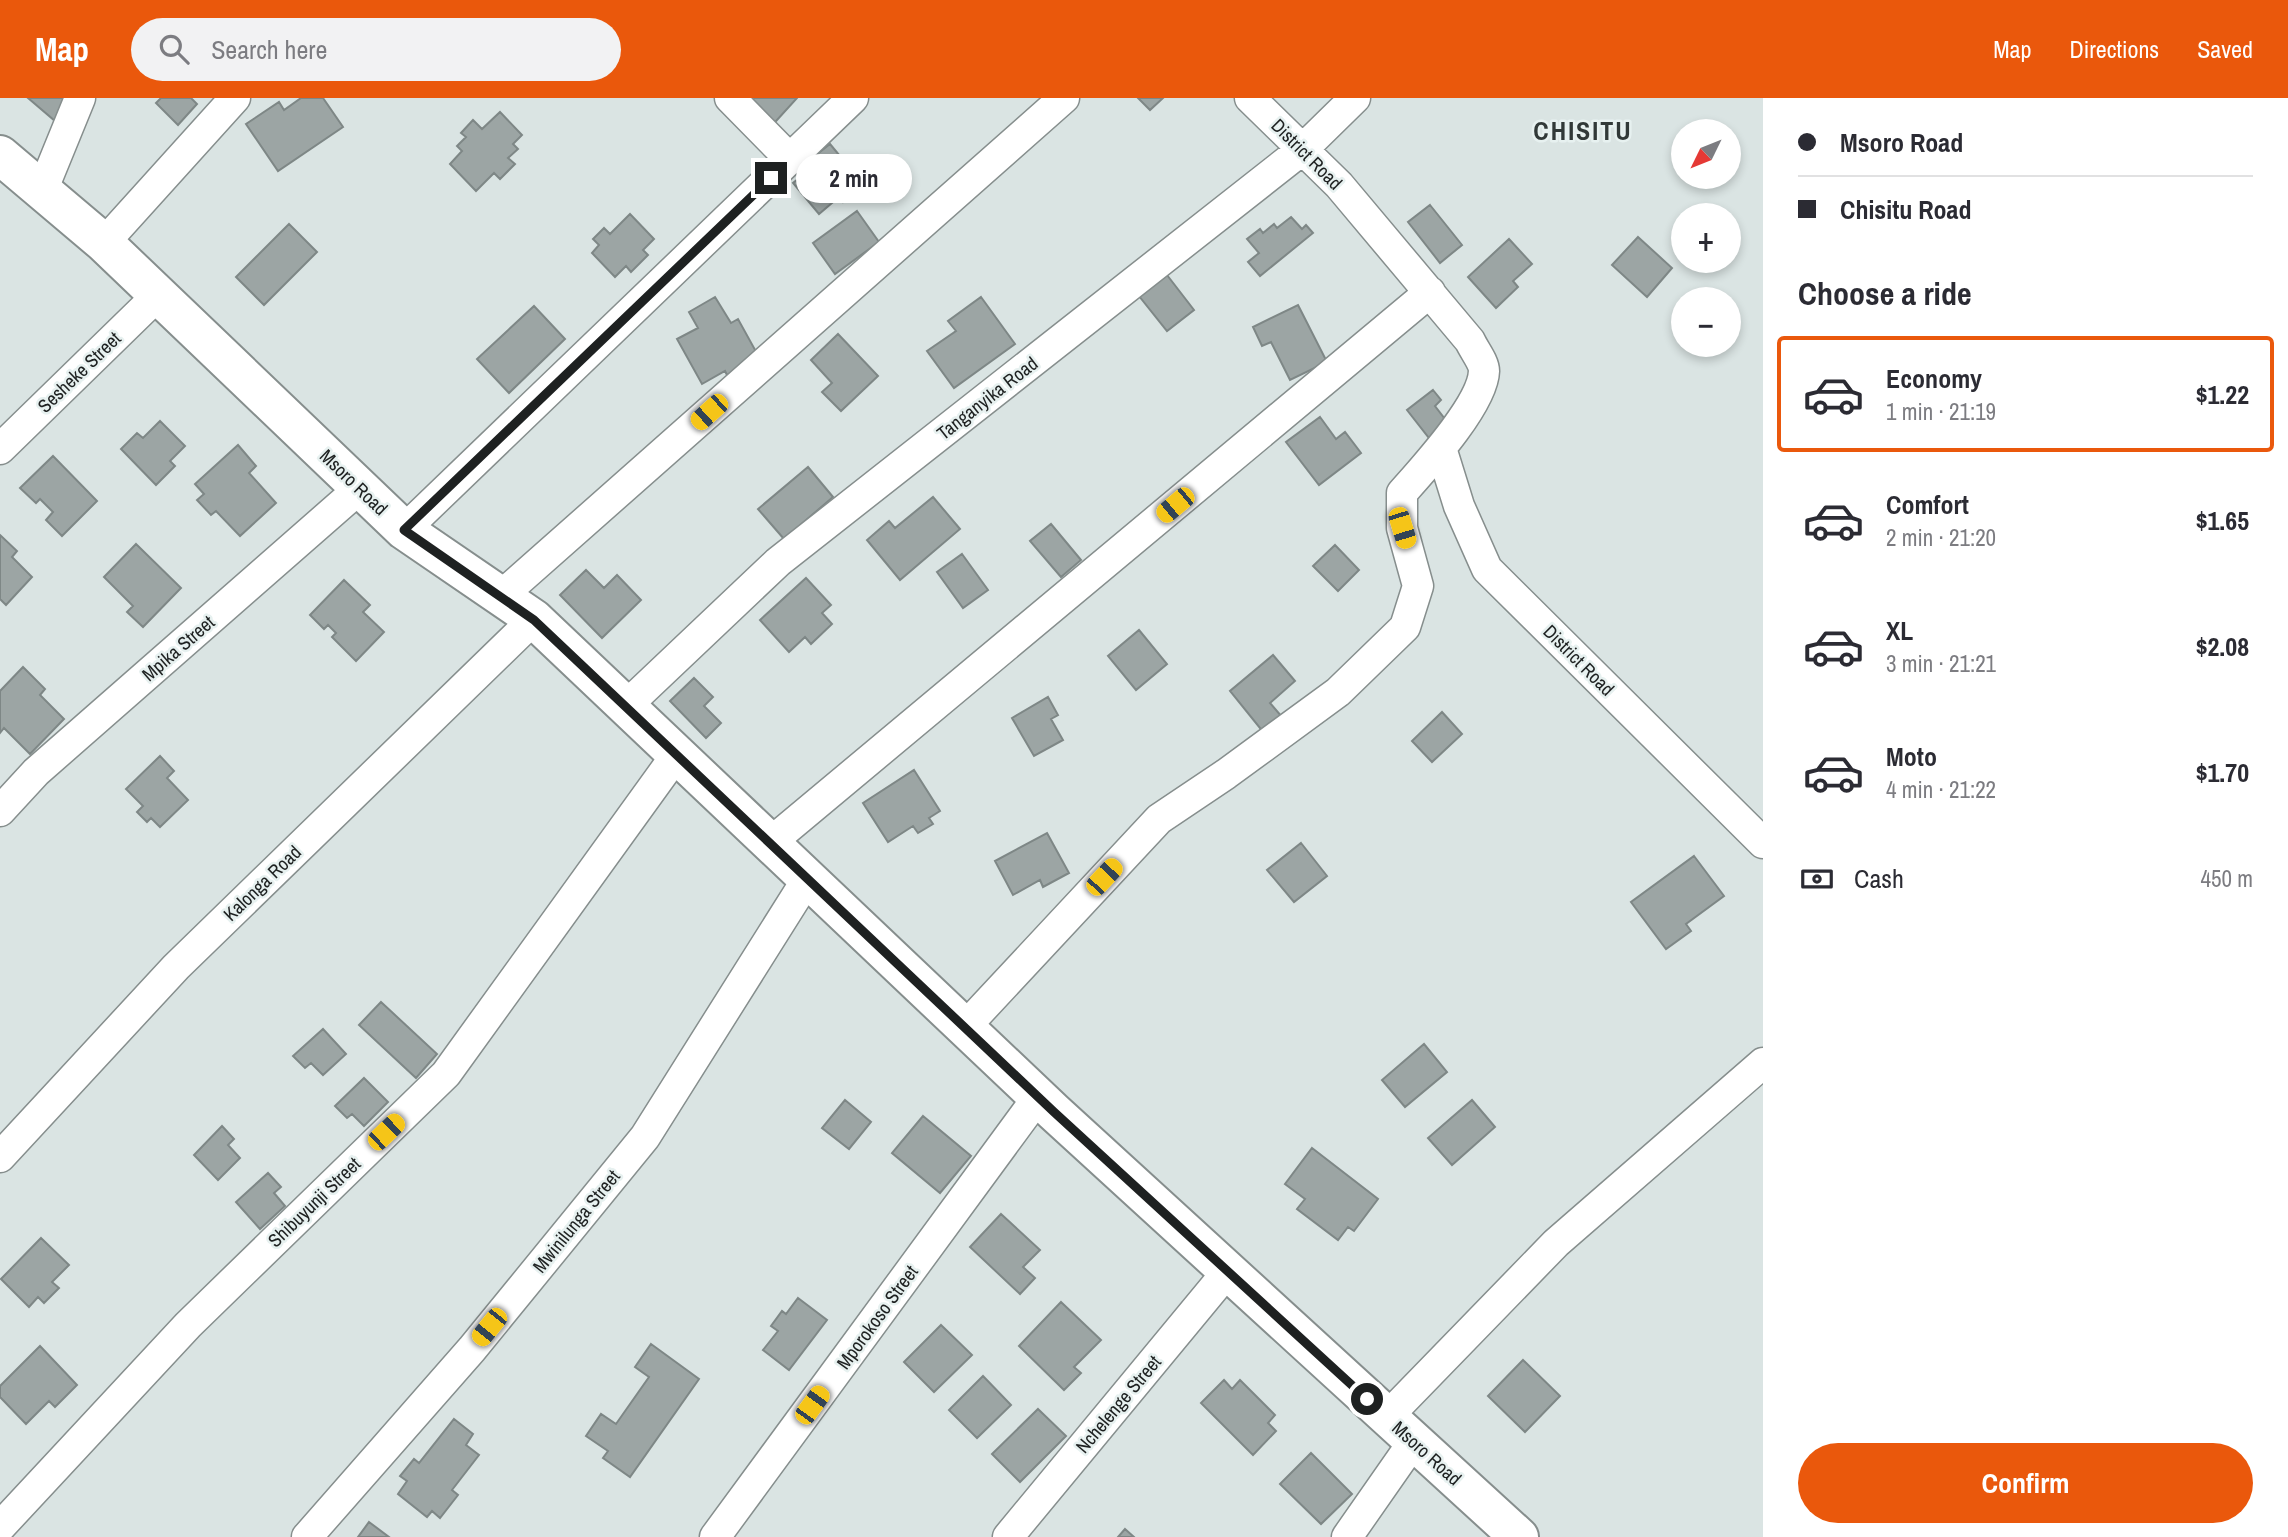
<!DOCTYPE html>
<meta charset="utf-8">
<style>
:root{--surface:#fff;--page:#f2f2f3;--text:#2b2b33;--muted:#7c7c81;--line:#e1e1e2;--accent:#ea580c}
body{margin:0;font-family:"Archivo Narrow",sans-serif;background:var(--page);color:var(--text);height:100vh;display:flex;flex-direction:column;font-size:26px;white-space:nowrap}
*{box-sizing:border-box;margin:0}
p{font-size:23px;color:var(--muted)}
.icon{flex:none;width:38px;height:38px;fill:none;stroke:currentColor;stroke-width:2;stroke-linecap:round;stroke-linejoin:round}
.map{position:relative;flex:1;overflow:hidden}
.panel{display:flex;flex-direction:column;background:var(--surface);width:525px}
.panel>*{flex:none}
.banner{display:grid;align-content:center;height:154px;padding:0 35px;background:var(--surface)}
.needle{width:46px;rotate:227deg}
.tools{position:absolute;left:1671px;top:21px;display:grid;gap:14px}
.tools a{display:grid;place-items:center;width:70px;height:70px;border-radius:50%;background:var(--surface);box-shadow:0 4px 10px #0003;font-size:35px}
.end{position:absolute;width:32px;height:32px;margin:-16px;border:9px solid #1e2121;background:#fff;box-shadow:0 0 0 4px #fff}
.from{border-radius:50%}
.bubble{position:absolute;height:49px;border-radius:24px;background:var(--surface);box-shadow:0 4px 10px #0003;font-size:23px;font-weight:800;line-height:49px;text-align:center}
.car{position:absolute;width:21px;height:42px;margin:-21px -10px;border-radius:9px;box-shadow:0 0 5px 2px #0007;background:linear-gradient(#f5c518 24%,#345 0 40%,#f5c518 0 76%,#345 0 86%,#f5c518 0)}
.banner b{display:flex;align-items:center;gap:24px;height:66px;font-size:26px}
.banner b+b{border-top:2px solid var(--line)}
.banner i{width:18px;height:18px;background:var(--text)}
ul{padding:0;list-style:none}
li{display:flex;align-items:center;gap:21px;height:116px;margin:0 14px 10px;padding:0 21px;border:4px solid transparent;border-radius:7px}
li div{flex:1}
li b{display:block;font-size:26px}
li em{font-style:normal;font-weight:800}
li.selected{border-color:var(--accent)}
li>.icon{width:63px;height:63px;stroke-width:1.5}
h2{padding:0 35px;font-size:32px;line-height:84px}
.pay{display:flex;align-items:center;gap:18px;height:77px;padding:0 35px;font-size:26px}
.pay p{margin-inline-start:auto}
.primary-button{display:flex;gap:14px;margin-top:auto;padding:14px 35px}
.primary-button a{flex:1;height:80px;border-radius:42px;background:var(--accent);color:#fff;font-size:28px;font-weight:800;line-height:80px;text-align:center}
header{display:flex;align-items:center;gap:42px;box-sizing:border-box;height:98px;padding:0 35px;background:var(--accent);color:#fff}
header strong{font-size:33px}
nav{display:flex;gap:38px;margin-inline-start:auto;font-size:24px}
.search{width:490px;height:63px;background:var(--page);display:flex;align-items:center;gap:18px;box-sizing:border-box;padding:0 24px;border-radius:38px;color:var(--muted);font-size:26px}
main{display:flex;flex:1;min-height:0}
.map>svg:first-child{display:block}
.building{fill:#9ca5a4;stroke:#7e8786;stroke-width:2}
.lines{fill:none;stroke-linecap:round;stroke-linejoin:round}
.street-casing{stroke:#868e8d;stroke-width:33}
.secondary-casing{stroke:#868e8d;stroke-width:42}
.street{stroke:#fff;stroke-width:30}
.secondary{stroke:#fff;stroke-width:38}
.route{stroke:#1e2121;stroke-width:9}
.labels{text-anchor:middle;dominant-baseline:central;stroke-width:5;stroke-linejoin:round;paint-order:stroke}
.street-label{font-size:19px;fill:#1e2121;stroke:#e7f1f0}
.district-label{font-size:26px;font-weight:bold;letter-spacing:2px;fill:#313938;stroke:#e7f1f0}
</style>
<header>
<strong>Map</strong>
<div class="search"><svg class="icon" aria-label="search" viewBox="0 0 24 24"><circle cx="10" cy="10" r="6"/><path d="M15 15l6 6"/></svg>Search here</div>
<nav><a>Map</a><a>Directions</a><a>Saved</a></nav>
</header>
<main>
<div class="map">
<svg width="1763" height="1439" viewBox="0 0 1763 1439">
<rect width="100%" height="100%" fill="#dae4e3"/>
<path class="building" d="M28,0H74L55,23Z
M161,0H191L197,6L178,27L156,5Z
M301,0H323L343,29L278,73L246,26L279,4L284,12Z
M730,0H797L767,33Z
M1138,0H1163L1150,12Z
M500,14L522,37L513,46L518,51L508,60L515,66L500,81L494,75L476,93L450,66L462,53L457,48L466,39L461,35L473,22L482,31Z
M830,46L864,87L843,104L839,99L819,116L793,85L816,67L811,61Z
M1430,107L1462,147L1440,165L1408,124Z
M857,113L879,144L835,176L813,145Z
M630,116L654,141L643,152L648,157L631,174L626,168L615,179L592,155L599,147L593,141L604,130L610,136Z
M1291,119L1302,131L1306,127L1313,135L1260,178L1248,164L1259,155L1247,141L1260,131L1263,135L1274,126L1277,130Z
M289,126L317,154L264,207L236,179Z
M1638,139L1672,170L1647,199L1612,167Z
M1509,141L1532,166L1513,183L1518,189L1496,210L1468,179Z
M1167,177L1194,212L1167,233L1139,198Z
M715,199L731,225L738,221L759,259L727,277L725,273L702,286L677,241L698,230L689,214Z
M981,199L1015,246L954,290L927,253L956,233L948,223Z
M1298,207L1327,264L1290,282L1271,244L1262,248L1253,229Z
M534,208L565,241L509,295L477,261Z
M838,236L878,278L841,313L822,294L832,285L811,262Z
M1433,292L1441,302L1435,308L1448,325L1429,340L1407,312Z
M1320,319L1336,341L1345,334L1361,355L1319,387L1286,344Z
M160,323L185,348L170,363L175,368L156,387L121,351L137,335L143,340Z
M238,347L256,368L249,375L276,405L240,438L216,413L211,417L197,402L204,396L195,386Z
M53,358L97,403L62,438L46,422L53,414L40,401L36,405L20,390Z
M808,369L833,399L784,441L758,411Z
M933,399L960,431L900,482L867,442L889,423L895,430Z
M1051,426L1081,462L1061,479L1030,443Z
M0,437L17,453L12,459L32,479L6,507L0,501Z
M136,446L181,490L143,529L127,514L133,508L104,479Z
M1335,447L1359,472L1338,493L1313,468Z
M962,456L988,492L963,510L937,474Z
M586,472L604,490L617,477L641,502L602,540L560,497Z
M806,480L831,507L822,515L832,526L811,546L805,539L789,554L760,522Z
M344,482L370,507L363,514L384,534L356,563L332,539L336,535L328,527L324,531L310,517Z
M1139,532L1167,566L1136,592L1108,558Z
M1273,557L1295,583L1270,605L1282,619L1264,635L1230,593Z
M23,569L45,591L40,597L64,621L30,656L4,630L0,635V593Z
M694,580L713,599L704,608L721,625L706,640L670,603Z
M1048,599L1058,617L1051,621L1063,642L1034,658L1012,620Z
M1442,614L1462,636L1432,664L1412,643Z
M160,658L174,673L167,680L188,702L160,729L151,720L147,724L137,714L143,708L126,691Z
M914,672L940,713L929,720L933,726L918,735L913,728L888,744L863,705Z
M1047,735L1069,775L1043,789L1040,782L1013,797L995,763Z
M1301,745L1327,778L1294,804L1267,772Z
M1694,758L1724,798L1686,826L1691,833L1666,851L1631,804Z
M381,904L437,956L416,980L359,927Z
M323,931L346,956L323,977L311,965L305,970L293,958Z
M1424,946L1447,974L1405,1009L1382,982Z
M364,980L388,1004L364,1028L352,1016L347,1020L335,1008Z
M845,1002L871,1024L849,1051L822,1030Z
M1472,1002L1495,1029L1452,1067L1428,1040Z
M923,1018L971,1058L940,1095L892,1055Z
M222,1028L234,1041L228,1047L240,1060L218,1082L194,1057Z
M1312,1050L1378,1101L1354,1133L1348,1129L1338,1142L1297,1111L1305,1101L1285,1086Z
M268,1075L281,1089L274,1095L285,1108L260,1131L236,1104Z
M1001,1116L1040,1152L1023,1169L1035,1180L1020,1196L970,1149Z
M41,1140L69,1167L52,1184L59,1190L44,1205L38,1199L29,1209L1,1181Z
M798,1200L827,1222L789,1272L763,1252L778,1233L771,1228L782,1213L786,1216Z
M1061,1204L1101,1242L1074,1269L1081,1275L1064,1292L1019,1248Z
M941,1227L972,1257L934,1294L904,1264Z
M651,1246L699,1281L630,1379L603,1360L608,1353L586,1338L601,1316L616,1326L649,1279L635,1269Z
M40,1248L77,1287L55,1309L49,1303L26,1326L0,1299V1288Z
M1523,1262L1560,1298L1525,1334L1488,1298Z
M983,1278L1011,1307L977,1340L949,1312Z
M1224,1282L1232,1291L1240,1282L1275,1317L1268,1325L1276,1333L1253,1357L1201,1305Z
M1038,1311L1066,1338L1020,1384L992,1356Z
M454,1321L473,1336L466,1347L479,1357L452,1392L458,1397L440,1420L432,1413L427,1419L398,1396L407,1383L400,1378L414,1361L419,1365Z
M1311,1355L1352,1396L1321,1426L1280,1386Z
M369,1424L389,1439H358Z
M1125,1431L1134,1439H1118Z"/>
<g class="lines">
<defs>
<path id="street" d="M730,0L790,61
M42,93L80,0
M104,145L235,0
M1441,350L1459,408L1487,471L1763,745
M0,351L158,197
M404,432L853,0
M501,498L1064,0
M626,608L778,464L1303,51L1355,0
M0,713L36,674L360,390
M771,744L1430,194
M965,929L1159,721L1226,676L1338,594L1405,529L1418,488L1402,430V395C1425,369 1483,306 1484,273C1484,264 1474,252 1470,243L1339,87L1250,0
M0,1059L176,869L534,521
M1387,1319L1556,1145L1763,965
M0,1429L188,1227L446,976L677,656
M307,1439L472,1251L645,1039L808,780
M715,1439L1038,999
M1008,1439L1228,1173
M1347,1439L1414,1343"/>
<path id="secondary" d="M0,57L104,145L404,432L534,521L1054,1014L1519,1439"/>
</defs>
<use href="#street" class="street-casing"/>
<use href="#secondary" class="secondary-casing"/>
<use href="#street" class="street"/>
<use href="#secondary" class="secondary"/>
</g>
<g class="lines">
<path class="route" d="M771,80L404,432L534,522L1054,1014L1367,1301"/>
</g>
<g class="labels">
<g class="street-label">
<text transform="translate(1307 56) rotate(45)">District Road</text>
<text transform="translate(79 274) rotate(-44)">Sesheke Street</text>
<text transform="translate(987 300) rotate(-38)">Tanganyika Road</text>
<text transform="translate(354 384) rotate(44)">Msoro Road</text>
<text transform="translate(178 550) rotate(-41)">Mpika Street</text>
<text transform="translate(1579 562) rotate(45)">District Road</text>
<text transform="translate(262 785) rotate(-44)">Kalonga Road</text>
<text transform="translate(314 1104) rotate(-44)">Shibuyunji Street</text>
<text transform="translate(576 1123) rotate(-51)">Mwinilunga Street</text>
<text transform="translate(877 1219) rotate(-54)">Mporokoso Street</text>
<text transform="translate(1118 1306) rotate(-50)">Nchelenge Street</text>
<text transform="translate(1427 1355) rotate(42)">Msoro Road</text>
</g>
<g class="district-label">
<text x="1583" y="32">CHISITU</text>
</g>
</g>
</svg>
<div class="tools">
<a><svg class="needle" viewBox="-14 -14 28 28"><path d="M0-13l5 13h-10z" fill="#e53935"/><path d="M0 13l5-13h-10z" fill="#7c7c81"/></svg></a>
<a>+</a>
<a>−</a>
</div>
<i class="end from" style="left:1367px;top:1301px"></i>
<i class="end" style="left:771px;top:80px"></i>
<div class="bubble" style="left:796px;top:56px;width:116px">2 min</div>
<i class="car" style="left:709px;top:314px;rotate:228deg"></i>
<i class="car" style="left:1175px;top:407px;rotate:230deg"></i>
<i class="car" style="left:1402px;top:430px;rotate:163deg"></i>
<i class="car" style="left:1104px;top:779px;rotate:43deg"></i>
<i class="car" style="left:386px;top:1034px;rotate:46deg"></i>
<i class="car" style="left:489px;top:1229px;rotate:219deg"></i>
<i class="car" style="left:812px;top:1307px;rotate:36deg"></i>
</div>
<section class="panel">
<div class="banner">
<b><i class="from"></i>Msoro Road</b>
<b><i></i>Chisitu Road</b>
</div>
<h2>Choose a ride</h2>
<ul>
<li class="selected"><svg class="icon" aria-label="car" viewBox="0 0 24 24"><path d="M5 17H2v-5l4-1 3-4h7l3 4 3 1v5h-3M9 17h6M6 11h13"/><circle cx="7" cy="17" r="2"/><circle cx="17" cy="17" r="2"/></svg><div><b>Economy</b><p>1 min · 21:19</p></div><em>$1.22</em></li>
<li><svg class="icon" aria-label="car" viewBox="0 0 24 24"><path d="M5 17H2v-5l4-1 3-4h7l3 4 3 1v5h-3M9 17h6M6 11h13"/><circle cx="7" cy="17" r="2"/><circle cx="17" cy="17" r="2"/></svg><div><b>Comfort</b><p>2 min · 21:20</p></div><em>$1.65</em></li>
<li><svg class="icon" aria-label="car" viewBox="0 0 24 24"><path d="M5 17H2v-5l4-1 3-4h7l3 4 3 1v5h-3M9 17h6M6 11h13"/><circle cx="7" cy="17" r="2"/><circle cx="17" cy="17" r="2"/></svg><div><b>XL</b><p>3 min · 21:21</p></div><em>$2.08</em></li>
<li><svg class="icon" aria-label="car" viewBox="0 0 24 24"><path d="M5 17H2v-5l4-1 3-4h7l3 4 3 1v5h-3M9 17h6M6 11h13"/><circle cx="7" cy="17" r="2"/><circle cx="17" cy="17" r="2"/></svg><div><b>Moto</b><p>4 min · 21:22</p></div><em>$1.70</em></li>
</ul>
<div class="pay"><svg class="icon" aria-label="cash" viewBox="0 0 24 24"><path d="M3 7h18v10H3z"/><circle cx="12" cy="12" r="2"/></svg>Cash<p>450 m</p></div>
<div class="primary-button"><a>Confirm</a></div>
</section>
</main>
